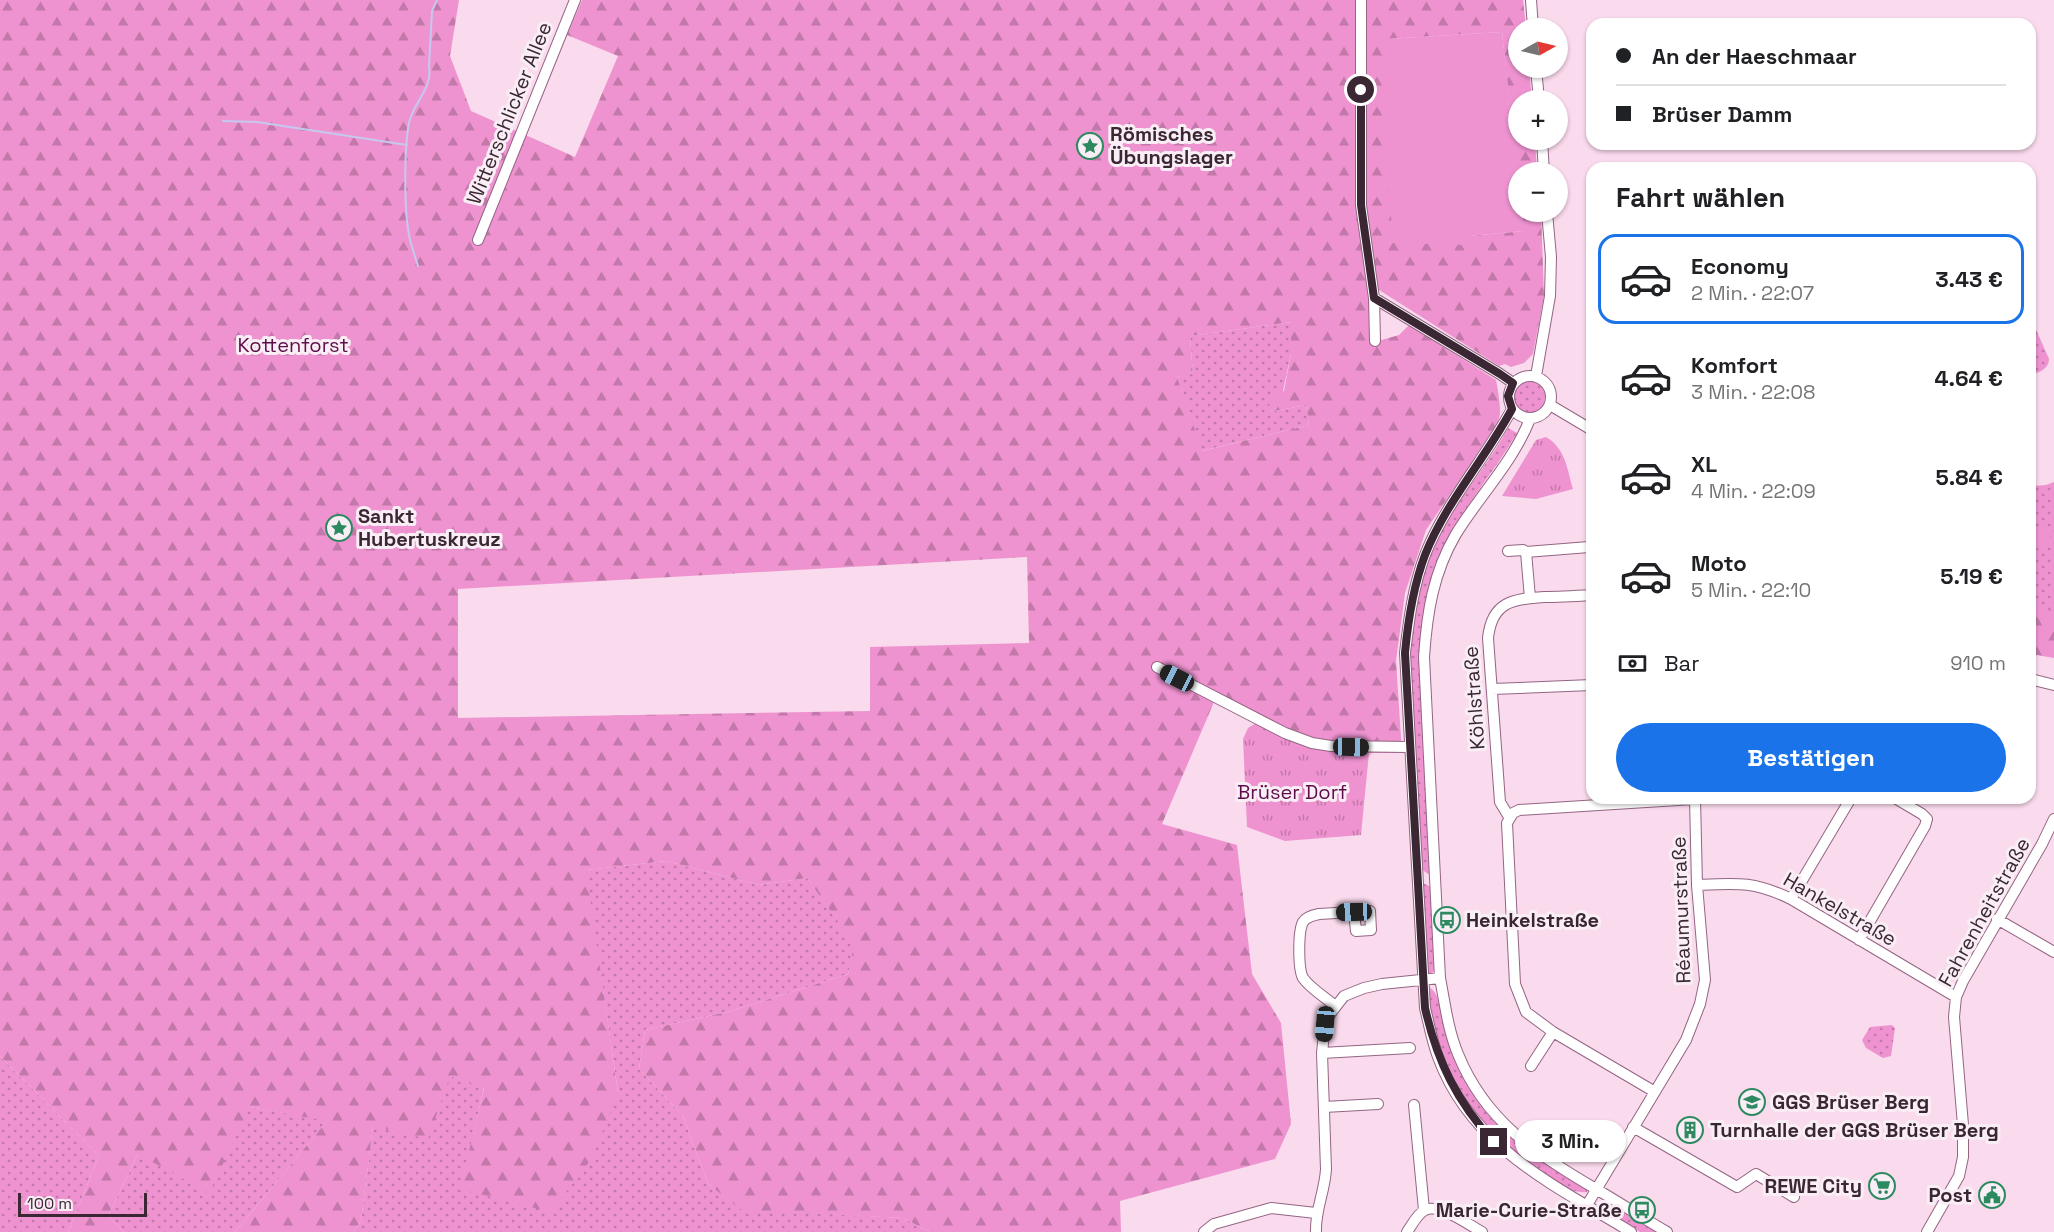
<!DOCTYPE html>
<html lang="de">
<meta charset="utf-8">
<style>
:root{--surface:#fff;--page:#f6f6f6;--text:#202124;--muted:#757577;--line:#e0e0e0;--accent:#1a73e8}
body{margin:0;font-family:"Space Grotesk",sans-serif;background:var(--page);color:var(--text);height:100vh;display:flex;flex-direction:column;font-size:22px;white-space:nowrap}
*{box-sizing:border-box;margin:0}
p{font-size:20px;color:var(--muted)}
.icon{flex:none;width:33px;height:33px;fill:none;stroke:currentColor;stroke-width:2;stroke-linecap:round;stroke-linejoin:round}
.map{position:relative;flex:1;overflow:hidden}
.details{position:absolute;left:1586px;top:162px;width:450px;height:642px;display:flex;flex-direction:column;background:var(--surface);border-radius:18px;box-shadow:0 2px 4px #0004}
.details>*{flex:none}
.guide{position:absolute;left:1586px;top:18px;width:450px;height:132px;border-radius:18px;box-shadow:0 2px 4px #0004;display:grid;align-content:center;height:132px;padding:0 30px;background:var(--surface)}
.needle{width:39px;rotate:82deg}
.controls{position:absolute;left:1508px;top:18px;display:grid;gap:12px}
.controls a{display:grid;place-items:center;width:60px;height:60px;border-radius:50%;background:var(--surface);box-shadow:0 2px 4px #0004;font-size:30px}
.scale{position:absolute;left:18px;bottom:15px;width:129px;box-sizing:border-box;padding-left:6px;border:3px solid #3a2733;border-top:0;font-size:16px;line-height:21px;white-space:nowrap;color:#3a2733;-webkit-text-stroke:4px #f9eef5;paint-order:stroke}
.end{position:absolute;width:27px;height:27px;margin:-14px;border:8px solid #3a2733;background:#fff;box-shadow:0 0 0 3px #fff}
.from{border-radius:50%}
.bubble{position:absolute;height:42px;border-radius:21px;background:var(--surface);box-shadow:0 2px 4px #0004;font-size:20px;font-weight:700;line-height:42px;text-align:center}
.car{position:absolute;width:18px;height:36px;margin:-18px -9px;border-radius:8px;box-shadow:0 0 4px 2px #0007;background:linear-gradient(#222 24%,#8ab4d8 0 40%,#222 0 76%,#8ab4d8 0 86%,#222 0)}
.guide b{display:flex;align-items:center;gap:21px;height:57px;font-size:22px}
.guide b+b{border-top:2px solid var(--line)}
.guide i{width:15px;height:15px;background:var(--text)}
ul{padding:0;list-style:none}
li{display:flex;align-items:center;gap:18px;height:90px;margin:0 12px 9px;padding:0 18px;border:3px solid transparent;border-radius:18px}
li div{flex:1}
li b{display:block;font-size:22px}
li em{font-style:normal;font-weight:700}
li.on{border-color:var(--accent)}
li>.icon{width:54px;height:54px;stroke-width:1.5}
h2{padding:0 30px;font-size:27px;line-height:72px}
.pay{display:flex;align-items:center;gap:15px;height:66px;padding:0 30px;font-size:22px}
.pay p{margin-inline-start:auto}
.primary-button{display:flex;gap:12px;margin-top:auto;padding:12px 30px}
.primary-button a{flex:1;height:69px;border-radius:36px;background:var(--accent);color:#fff;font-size:24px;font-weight:700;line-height:69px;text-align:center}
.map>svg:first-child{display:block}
.grass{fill:url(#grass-dots)}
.forest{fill:url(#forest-firs);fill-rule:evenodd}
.park{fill:url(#park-tufts)}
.garden{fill:#ee93d0}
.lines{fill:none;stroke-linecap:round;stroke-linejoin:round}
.stream{stroke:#c5c9ef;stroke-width:2}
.minor-casing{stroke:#936583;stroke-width:12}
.minor{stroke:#fff;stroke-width:10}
.route{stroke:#3a2733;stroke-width:8}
.labels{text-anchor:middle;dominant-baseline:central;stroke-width:6;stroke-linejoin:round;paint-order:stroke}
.street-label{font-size:20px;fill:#3a2733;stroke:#f9eef5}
.poi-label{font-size:20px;font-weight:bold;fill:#3a2733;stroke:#f9eef5;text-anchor:start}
.park-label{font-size:20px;fill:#5e0d4b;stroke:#f9eef5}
</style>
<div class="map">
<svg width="2054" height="1232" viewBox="0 0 2054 1232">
<defs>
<pattern id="grass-dots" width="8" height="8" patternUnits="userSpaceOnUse" patternTransform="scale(1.5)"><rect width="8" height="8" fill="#ee93d0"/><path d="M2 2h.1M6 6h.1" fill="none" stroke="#c278a9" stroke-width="1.8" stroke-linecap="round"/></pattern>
<pattern id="forest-firs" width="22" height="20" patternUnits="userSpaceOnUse" patternTransform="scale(1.5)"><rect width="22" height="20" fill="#ee93d0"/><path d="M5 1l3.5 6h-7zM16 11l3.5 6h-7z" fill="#c278a9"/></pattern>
<pattern id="park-tufts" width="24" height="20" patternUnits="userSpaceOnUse" patternTransform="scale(1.5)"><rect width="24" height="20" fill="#ee93d0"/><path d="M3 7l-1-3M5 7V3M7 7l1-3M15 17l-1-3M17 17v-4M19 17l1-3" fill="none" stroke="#c278a9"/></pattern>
</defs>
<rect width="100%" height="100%" fill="#fadaed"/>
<path class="grass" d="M2030,316L2049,359C2049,370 2038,372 2030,376Z
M1292,322L1291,354L1283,391L1270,412L1306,405L1309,425L1201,451L1177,377L1193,373L1190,336Z
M1513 397a16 16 0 1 1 32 0a16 16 0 1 1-32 0Z
M1508,428L1517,433C1495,471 1465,504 1446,543C1414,612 1419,671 1423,744C1425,788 1428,832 1430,875L1421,869L1409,663C1412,609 1423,560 1452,513C1470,484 1492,458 1508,428Z
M2054,482V612L2030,603V486L2046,485Z
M666,861L759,885L807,878L855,944L848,974L731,1011L645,1030L639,1069L683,1116L708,1184L742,1209L903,1218L930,1232H353L361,1221L373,1125L450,1076L484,1087L461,1189L618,1092L585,870Z
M1421,882L1431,887L1435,967L1432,974L1428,975Z
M1429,987C1440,994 1440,1009 1443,1020C1448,1042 1464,1076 1475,1096C1500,1139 1547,1165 1587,1189V1192C1568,1194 1552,1179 1538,1169C1527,1161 1515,1153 1505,1144C1471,1114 1446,1072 1435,1028C1432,1015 1428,1000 1429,987Z
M1892,1025L1895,1028L1891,1056L1883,1058L1866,1048L1862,1040L1870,1027Z
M0,1056L99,1156L68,1232H0Z
M250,1107L328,1120L235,1232H124L108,1216L138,1154Z
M1623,1211L1658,1232H1640L1618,1219Z"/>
<path class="forest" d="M0,0H459L450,56L471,111L575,157L618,56L567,35L582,0H1523L1526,28H1518V68H1529L1532,100H1518V140H1535L1537,172H1518L1517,177L1502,32L1387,39L1469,245V236L1523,231V212H1541L1544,296L1533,354L1524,363L1511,367L1505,364L1499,366L1379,290L1369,292L1378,341L1399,335L1409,325L1496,380C1497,383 1501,409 1500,412C1500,416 1498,419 1499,422L1426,530L1405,593L1396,661L1402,753H1350L1329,751L1308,747L1214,702L1162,824L1237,845L1252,974L1281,1023L1291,1124L1275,1159L1120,1201L1121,1232H930L903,1218L742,1210L708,1184L683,1116L639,1069L645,1030L731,1011L848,974L854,944L807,878L759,885L666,861L586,870L618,1093L592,1158L551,1212L460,1189L484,1088L450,1076L428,1139L373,1126L361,1221L353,1232H235L327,1121L250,1107L209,1193L138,1154L108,1216L124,1232H68L99,1156L0,1056ZM1291,322V354L1284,391L1268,395L1270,412L1306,405L1309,425L1202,451L1177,377L1193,374L1190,336ZM1027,557L1029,643L870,647V711L458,718V589Z
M2030,603L2054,611V658L2030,654Z"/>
<path class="park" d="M1546,437C1566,449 1567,469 1573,489L1536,499L1502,496L1536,440Z
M1256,723L1308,747L1329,751L1369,753L1361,835L1285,841L1247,827L1243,739L1248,728Z"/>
<path class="garden" d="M1502,32L1518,178V212H1523V231L1469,236V245L1393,243L1386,145L1387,39Z
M2044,523L2052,541L2030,552V530Z"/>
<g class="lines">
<path class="stream" d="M223,121L257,122L407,145
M418,266C415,256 411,246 409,235C404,208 404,150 409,123C413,103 433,88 429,67L432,11L437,0"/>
<defs>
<path id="minor" d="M1361,0V205L1374,298L1375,341
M1531,0L1533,28
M1536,68L1539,100
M1542,140L1544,172
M478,240L575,0
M1374,298L1500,374L1513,383
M1509 397a21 21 0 1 1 42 0a21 21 0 1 1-42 0Z
M1536,376L1550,296L1551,257L1547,212
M1550,405L1592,430
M1512,409C1485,459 1446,502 1425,555C1413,587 1409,619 1405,653L1425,1008C1429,1024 1432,1041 1438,1057C1471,1147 1554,1185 1631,1232
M1530,419C1513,462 1480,495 1456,534C1433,573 1427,613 1424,657L1440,978C1445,1004 1448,1030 1458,1054C1485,1121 1536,1154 1596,1189C1620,1203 1643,1218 1667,1232
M1508,551L1523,550L1526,552L1530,598
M1526,552L1589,547
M1157,667L1285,733L1312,743L1331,746L1409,747
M2030,679L2054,685
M1492,689L1592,685
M1509,817L1500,802L1488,638C1492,602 1512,599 1544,597C1560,597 1576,596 1592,595
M1697,885C1737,883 1754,881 1791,899L1956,997
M1791,899L1851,798
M1997,919L2054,952
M1859,940L1925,826L1927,819L1922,814L1895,798
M1335,1006C1325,997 1311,989 1303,978C1298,969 1298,931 1303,922C1306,917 1314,915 1319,914L1370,911L1371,930L1356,931L1354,912
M1322,1053L1410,1048
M1531,1066L1553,1032
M1655,1092L1553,1032L1526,1012L1515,984L1507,823L1513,813L1519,810L1694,799
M1414,1105L1424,1210
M1324,1107L1378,1104
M1633,1127L1737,1187L1756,1174L1794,1197
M1587,1205L1686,1040L1700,1004L1705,980L1697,885L1695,798
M1204,1232L1214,1224L1271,1208L1316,1213
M1316,1232C1315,1210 1325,1191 1326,1169L1322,1053L1325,1024L1330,1014L1344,996L1364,988L1382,984L1440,978
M1407,1232C1412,1225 1417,1214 1425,1210C1440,1203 1469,1225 1482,1232
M1927,1232L1959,1176L1963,1157V1125L1954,1017L1956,997L1963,981L2042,844L2054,819"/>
</defs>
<use href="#minor" class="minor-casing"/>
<use href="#minor" class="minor"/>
</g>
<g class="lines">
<path class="route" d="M1361,90V205L1374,298L1500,374L1513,383L1508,396L1512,409C1485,459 1446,502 1425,555C1413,587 1408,620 1405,653L1425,1008C1437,1061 1457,1102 1494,1142"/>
</g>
<defs>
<symbol id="sight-ring" viewBox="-11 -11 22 22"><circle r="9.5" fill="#f9eef5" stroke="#2c8960" stroke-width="1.5"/><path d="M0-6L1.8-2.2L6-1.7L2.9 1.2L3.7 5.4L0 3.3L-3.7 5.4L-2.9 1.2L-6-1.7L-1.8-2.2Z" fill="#2c8960"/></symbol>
<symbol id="bus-ring" viewBox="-11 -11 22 22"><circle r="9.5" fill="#f9eef5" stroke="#2c8960" stroke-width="1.5"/><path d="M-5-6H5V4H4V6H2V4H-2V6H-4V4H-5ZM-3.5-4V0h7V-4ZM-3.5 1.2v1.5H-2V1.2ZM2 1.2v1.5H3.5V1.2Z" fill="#2c8960"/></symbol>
<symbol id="school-ring" viewBox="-11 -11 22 22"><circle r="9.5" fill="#f9eef5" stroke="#2c8960" stroke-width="1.5"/><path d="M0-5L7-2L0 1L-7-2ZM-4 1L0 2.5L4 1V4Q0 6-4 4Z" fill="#2c8960"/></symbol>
<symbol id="building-ring" viewBox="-11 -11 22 22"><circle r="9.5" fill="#f9eef5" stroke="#2c8960" stroke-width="1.5"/><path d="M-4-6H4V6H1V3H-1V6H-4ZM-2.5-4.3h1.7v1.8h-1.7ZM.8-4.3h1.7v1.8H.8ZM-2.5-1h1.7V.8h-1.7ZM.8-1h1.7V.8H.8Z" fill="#2c8960"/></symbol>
<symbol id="supermarket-ring" viewBox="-11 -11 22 22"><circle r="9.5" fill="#f9eef5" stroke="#2c8960" stroke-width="1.5"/><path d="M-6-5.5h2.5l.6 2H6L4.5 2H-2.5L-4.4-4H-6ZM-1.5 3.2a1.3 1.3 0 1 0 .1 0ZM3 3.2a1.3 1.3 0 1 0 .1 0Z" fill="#2c8960"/></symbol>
<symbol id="civic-ring" viewBox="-11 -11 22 22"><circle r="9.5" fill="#f9eef5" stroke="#2c8960" stroke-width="1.5"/><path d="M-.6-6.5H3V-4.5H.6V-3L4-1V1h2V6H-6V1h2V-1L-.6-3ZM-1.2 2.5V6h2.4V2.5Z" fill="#2c8960"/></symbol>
</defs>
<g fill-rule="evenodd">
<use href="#sight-ring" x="1075" y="131" width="30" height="30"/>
<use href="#sight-ring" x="324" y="513" width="30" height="30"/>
<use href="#bus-ring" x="1432" y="905" width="30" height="30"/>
<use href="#school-ring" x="1737" y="1087" width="30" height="30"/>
<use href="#building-ring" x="1675" y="1115" width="30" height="30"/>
<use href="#supermarket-ring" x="1867" y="1171" width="30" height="30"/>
<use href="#civic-ring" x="1977" y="1180" width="30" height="30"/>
<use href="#bus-ring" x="1627" y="1195" width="30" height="30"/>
</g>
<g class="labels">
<g class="street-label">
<text transform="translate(509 113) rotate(-68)">Witterschlicker Allee</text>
<text transform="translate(1474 698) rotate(-94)">Köhlstraße</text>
<text transform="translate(1840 909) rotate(30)">Hankelstraße</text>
<text transform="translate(1681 910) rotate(-92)">Réaumurstraße</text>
<text transform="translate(1984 912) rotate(-61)">Fahrenheitstraße</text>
</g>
<g class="poi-label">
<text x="1110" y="134">Römisches<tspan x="1110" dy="23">Übungslager</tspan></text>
<text x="358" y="516">Sankt<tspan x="358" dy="23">Hubertuskreuz</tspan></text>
<text x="1466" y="920">Heinkelstraße</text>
<text x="1772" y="1102">GGS Brüser Berg</text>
<text x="1710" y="1130">Turnhalle der GGS Brüser Berg</text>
<text x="1862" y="1186" text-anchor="end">REWE City</text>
<text x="1972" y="1195" text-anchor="end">Post</text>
<text x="1622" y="1210" text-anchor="end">Marie-Curie-Straße</text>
</g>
<g class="park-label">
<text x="293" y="345">Kottenforst</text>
<text x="1292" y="792">Brüser Dorf</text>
</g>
</g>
</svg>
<div class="controls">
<a><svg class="needle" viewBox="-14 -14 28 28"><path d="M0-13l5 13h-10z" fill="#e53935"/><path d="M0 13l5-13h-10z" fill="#757577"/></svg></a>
<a>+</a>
<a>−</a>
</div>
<div class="scale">100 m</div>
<i class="end from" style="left:1361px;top:90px"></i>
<i class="end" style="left:1494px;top:1142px"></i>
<div class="bubble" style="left:1515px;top:1120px;width:111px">3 Min.</div>
<i class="car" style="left:1177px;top:678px;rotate:297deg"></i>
<i class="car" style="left:1351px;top:747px;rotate:91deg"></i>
<i class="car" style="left:1354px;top:912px;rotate:268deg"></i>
<i class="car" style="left:1325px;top:1024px;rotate:185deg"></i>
<div class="guide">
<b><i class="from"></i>An der Haeschmaar</b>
<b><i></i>Brüser Damm</b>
</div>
<section class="details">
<h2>Fahrt wählen</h2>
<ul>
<li class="on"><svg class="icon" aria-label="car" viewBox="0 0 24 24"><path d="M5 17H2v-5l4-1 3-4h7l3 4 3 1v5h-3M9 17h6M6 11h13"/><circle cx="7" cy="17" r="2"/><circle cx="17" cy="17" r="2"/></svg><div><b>Economy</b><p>2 Min. · 22:07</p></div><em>3.43 €</em></li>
<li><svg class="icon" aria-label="car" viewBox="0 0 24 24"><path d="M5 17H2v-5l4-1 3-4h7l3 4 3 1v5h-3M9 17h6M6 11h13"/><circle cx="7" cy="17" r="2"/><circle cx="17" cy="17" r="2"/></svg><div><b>Komfort</b><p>3 Min. · 22:08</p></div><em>4.64 €</em></li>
<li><svg class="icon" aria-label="car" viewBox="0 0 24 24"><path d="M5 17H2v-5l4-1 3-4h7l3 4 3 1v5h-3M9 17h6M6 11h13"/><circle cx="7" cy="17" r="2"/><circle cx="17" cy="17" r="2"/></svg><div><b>XL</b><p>4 Min. · 22:09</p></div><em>5.84 €</em></li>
<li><svg class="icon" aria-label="car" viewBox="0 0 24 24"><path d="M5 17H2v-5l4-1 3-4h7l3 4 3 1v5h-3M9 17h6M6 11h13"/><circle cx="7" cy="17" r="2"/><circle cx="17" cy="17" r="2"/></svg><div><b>Moto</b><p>5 Min. · 22:10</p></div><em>5.19 €</em></li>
</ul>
<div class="pay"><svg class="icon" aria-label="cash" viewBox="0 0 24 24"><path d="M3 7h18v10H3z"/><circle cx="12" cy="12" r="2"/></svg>Bar<p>910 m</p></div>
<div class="primary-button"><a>Bestätigen</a></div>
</section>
</div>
